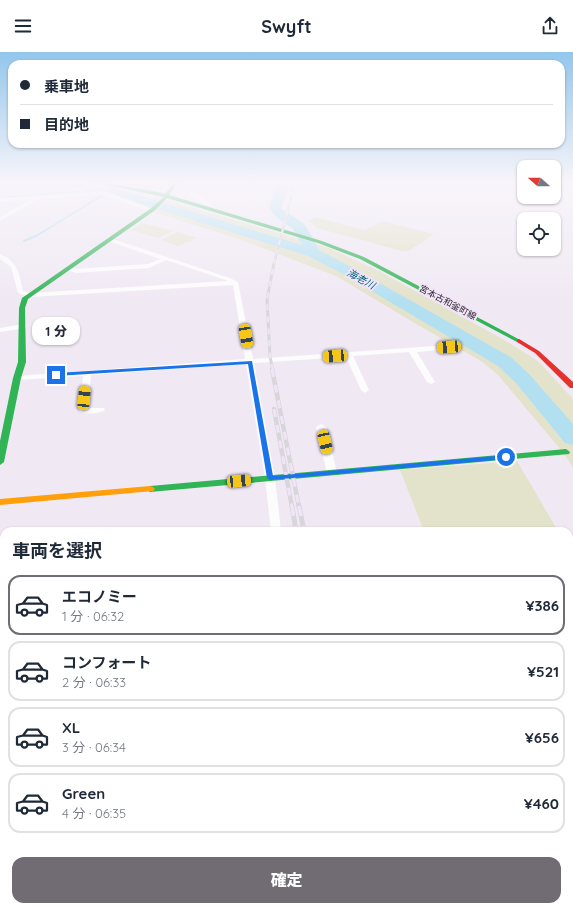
<!DOCTYPE html>
<html lang="ja">
<meta charset="utf-8">
<style>
:root{--surface:#fff;--page:#f6f6f7;--text:#1f2937;--muted:#747a83;--line:#e0e1e3;--accent:#716b73}
body{margin:0;font-family:Quicksand,"Noto Sans JP",sans-serif;background:var(--page);color:var(--text);height:100vh;display:flex;flex-direction:column;font-size:15px;white-space:nowrap}
*{box-sizing:border-box;margin:0}
p{font-size:13px;color:var(--muted)}
.icon{flex:none;width:22px;height:22px;fill:none;stroke:currentColor;stroke-width:2;stroke-linecap:round;stroke-linejoin:round}
.map{position:relative;flex:1;overflow:hidden}
.sheet{position:absolute;left:0px;top:475px;width:573px;height:384px;display:flex;flex-direction:column;background:var(--surface);border-radius:12px 12px 0 0;box-shadow:0 1px 3px #0004}
.sheet>*{flex:none}
.hud{position:absolute;left:8px;top:8px;width:557px;height:88px;border-radius:12px;box-shadow:0 1px 3px #0004;display:grid;align-content:center;height:88px;padding:0 12px;background:var(--surface)}
.needle{width:26px;rotate:291deg}
.buttons{position:absolute;left:517px;top:108px;display:grid;gap:8px}
.buttons a{display:grid;place-items:center;width:44px;height:44px;border-radius:8px;background:var(--surface);box-shadow:0 1px 3px #0004;font-size:20px}
.end{position:absolute;width:18px;height:18px;margin:-9px;border:5px solid #1a73e8;background:#fff;box-shadow:0 0 0 2px #fff}
.from{border-radius:50%}
.bubble{position:absolute;height:28px;border-radius:12px;background:var(--surface);box-shadow:0 1px 3px #0004;font-size:13px;font-weight:800;line-height:28px;text-align:center}
.car{position:absolute;width:12px;height:24px;margin:-12px -6px;border-radius:5px;box-shadow:0 0 3px 1px #0007;background:linear-gradient(#f5c518 24%,#345 0 40%,#f5c518 0 76%,#345 0 86%,#f5c518 0)}
.hud b{display:flex;align-items:center;gap:14px;height:38px;font-size:15px}
.hud b+b{border-top:1px solid var(--line)}
.hud i{width:10px;height:10px;background:var(--text)}
ul{padding:0;list-style:none}
li{display:flex;align-items:center;gap:12px;height:60px;margin:0 8px 6px;padding:0 4px;border:2px solid var(--line);border-radius:12px}
li div{flex:1}
li b{display:block;font-size:15px}
li em{font-style:normal;font-weight:800}
li.on{border-color:var(--accent)}
li>.icon{width:36px;height:36px;stroke-width:1.5}
h2{padding:0 12px;font-size:18px;line-height:48px}
.primary-button{display:flex;gap:8px;margin-top:auto;padding:8px 12px}
.primary-button a{flex:1;height:46px;border-radius:12px;background:var(--accent);color:#fff;font-size:16px;font-weight:800;line-height:46px;text-align:center}
header{display:flex;justify-content:space-between;align-items:center;height:52px;padding:0 12px;background:var(--surface);font-size:18px;font-weight:800}
.map>svg:first-child{display:block}
.green{fill:#e3e2cb}
.lines{fill:none;stroke-linecap:round;stroke-linejoin:round}
.stream{stroke:#b3e0f1;stroke-width:2}
.river{fill:#b3e0f1;fill-rule:evenodd}
.street{fill:#fdfcfd;fill-rule:evenodd}
.fast{fill:#30b455;fill-rule:evenodd}
.slow{fill:#ff9f0a;fill-rule:evenodd}
.jam{fill:#e5322d;fill-rule:evenodd}
.rail-far4-casing{stroke:#d8d6da;stroke-width:2.5}
.rail-far3-casing{stroke:#d8d6da;stroke-width:3}
.rail-far2-casing{stroke:#d8d6da;stroke-width:4.5}
.rail-far1-casing{stroke:#d8d6da;stroke-width:5}
.rail-casing{stroke:#d8d6da;stroke-width:6}
.rail-far4{stroke:#f1e4f9;stroke-width:1.5;stroke-dasharray:5;stroke-linecap:butt}
.rail-far3{stroke:#f1e4f9;stroke-width:2;stroke-dasharray:6;stroke-linecap:butt}
.rail-far2{stroke:#f1e4f9;stroke-width:3;stroke-dasharray:8;stroke-linecap:butt}
.rail-far1{stroke:#f1e4f9;stroke-width:3.5;stroke-dasharray:10;stroke-linecap:butt}
.rail{stroke:#f1e4f9;stroke-width:4.5;stroke-dasharray:14;stroke-linecap:butt}
.route{fill:#1a73e8}
.labels{text-anchor:middle;dominant-baseline:central;stroke-width:4;stroke-linejoin:round;paint-order:stroke}
.far-street-label{font-size:9px;fill:#2c272e;stroke:#f1e4f9}
.far-water-label{font-size:10px;font-style:italic;fill:#006276;stroke:#f1e4f9}
</style>
<header><svg class="icon" aria-label="menu" viewBox="0 0 24 24"><path d="M4 6h16M4 12h16M4 18h16"/></svg>Swyft<svg class="icon" aria-label="share" viewBox="0 0 24 24"><path d="M12 15V3M7 8l5-5 5 5M5 13v7h14v-7"/></svg></header>
<div class="map">
<svg width="573" height="859" viewBox="0 0 573 859">
<rect width="100%" height="100%" fill="#f0e9f4"/>
<path class="green" d="M156,145L329,196L379,219L506,289L539,310L573,347V415L561,398L498,323L481,309L413,270L336,224L236,186L143,157Z
M315,165L365,178L382,169L434,182L409,199H402L317,176L309,169Z
M143,171L173,179L158,186L131,178Z
M177,180L197,186L178,194L161,188Z
M517,409L558,479H424L400,418Z"/>
<g class="lines">
<path class="stream" d="M57,130L102,137
M0,146L109,138
M24,189L38,183L106,141"/>
<path class="river" d="M277,130H289L281,156L303,171L310,181L319,198L353,216L512,306L530,323L573,372V393L565,391L516,331L498,314L343,222L308,204L105,141L103,138L105,135H113L302,193L293,177L277,166L269,156Z"/>
<path class="street" d="M35,130H44L87,138L84,140L37,131Z
M183,130H187L197,142L212,152V154C200,155 187,140 183,130Z
M554,130L573,132V134L554,131Z
M102,139L111,141L151,157L146,158L102,143L39,147L0,169V165L32,147L0,150V146Z
M110,186L230,226L238,230L253,307L449,293L453,295L449,297L417,300L435,330L431,332L427,330L409,300L353,304L369,338L365,341L361,338L346,305L254,311L275,426L281,479H271L265,426L246,312L91,323L88,356H104L105,358C100,362 84,363 79,359L83,324L17,328L13,326L17,324L245,307L233,233L29,245L18,241L11,215L0,207V202C18,209 19,222 23,239L30,241L228,229L166,208L149,216L76,221L64,217L67,215L76,217L148,212L160,207L108,189L107,188Z
M23,272H26V276L0,280V276Z
M321,372L326,375L337,421L332,424L327,421L316,375Z
M573,586V596L569,597V587Z
M4,654V668L0,669V655Z
M569,661L573,662V676L569,675Z
M280,855H298L297,859H279Z
M346,855H364V859H346Z"/>
<path class="fast" d="M93,130H101L153,139L165,142L174,130H178L169,143L322,189L364,205L522,289L521,290H517L360,207L318,191L167,146L154,159L28,247L25,256L26,310L21,326L4,410L0,413V389L13,326L18,310L19,256L22,246L150,157L164,145Z
M566,397L570,400L569,402L150,440L145,437L150,434Z"/>
<path class="slow" d="M150,434L153,435L155,437L153,439L0,453V447Z"/>
<path class="jam" d="M519,287L539,299L573,330V336H570L535,301L517,290V288Z"/>
<defs>
<path id="rail-far4" d="M274,212L295,130"/>
<path id="rail-far3" d="M273,318L270,305L267,247L274,211"/>
<path id="rail-far2" d="M272,317L299,455
M274,357L292,455"/>
<path id="rail-far1" d="M292,454L296,479
M299,454L304,479"/>
<path id="rail" d="M315,855V859
M329,855V859"/>
</defs>
<use href="#rail-far4" class="rail-far4-casing"/>
<use href="#rail-far3" class="rail-far3-casing"/>
<use href="#rail-far2" class="rail-far2-casing"/>
<use href="#rail-far1" class="rail-far1-casing"/>
<use href="#rail" class="rail-casing"/>
<use href="#rail-far4" class="rail-far4"/>
<use href="#rail-far3" class="rail-far3"/>
<use href="#rail-far2" class="rail-far2"/>
<use href="#rail-far1" class="rail-far1"/>
<use href="#rail" class="rail"/>
</g>
<linearGradient id="sky" x2="0" y2="1"><stop stop-color="#93c6ec"/><stop offset="0.52" stop-color="#f8f5fa"/><stop offset="1" stop-color="#f8f5fa" stop-opacity="0"/></linearGradient>
<rect width="573" height="250" fill="url(#sky)"/>
<path class="route" d="M252,309L273,424L506,403L510,405L506,407L270,428L267,426L248,312L56,324L53,323L56,321Z"/>
<g class="labels">
<g class="far-street-label">
<text transform="translate(448 250) rotate(28)">宮本古和釜町線</text>
</g>
<g class="far-water-label">
<text transform="translate(361 227) rotate(29)">海老川</text>
</g>
</g>
</svg>
<div class="buttons">
<a><svg class="needle" viewBox="-14 -14 28 28"><path d="M0-13l5 13h-10z" fill="#e53935"/><path d="M0 13l5-13h-10z" fill="#747a83"/></svg></a>
<a><svg class="icon" aria-label="locate" viewBox="0 0 24 24"><circle cx="12" cy="12" r="6"/><path d="M12 2v4M12 18v4M2 12h4M18 12h4"/></svg></a>
</div>
<i class="end from" style="left:506px;top:405px"></i>
<i class="end" style="left:56px;top:323px"></i>
<div class="bubble" style="left:32px;top:265px;width:48px">1 分</div>
<i class="car" style="left:246px;top:284px;rotate:170deg"></i>
<i class="car" style="left:449px;top:295px;rotate:266deg"></i>
<i class="car" style="left:335px;top:304px;rotate:266deg"></i>
<i class="car" style="left:84px;top:346px;rotate:6deg"></i>
<i class="car" style="left:325px;top:390px;rotate:167deg"></i>
<i class="car" style="left:239px;top:429px;rotate:85deg"></i>
<div class="hud">
<b><i class="from"></i>乗車地</b>
<b><i></i>目的地</b>
</div>
<section class="sheet">
<h2>車両を選択</h2>
<ul>
<li class="on"><svg class="icon" aria-label="car" viewBox="0 0 24 24"><path d="M5 17H2v-5l4-1 3-4h7l3 4 3 1v5h-3M9 17h6M6 11h13"/><circle cx="7" cy="17" r="2"/><circle cx="17" cy="17" r="2"/></svg><div><b>エコノミー</b><p>1 分 · 06:32</p></div><em>¥386</em></li>
<li><svg class="icon" aria-label="car" viewBox="0 0 24 24"><path d="M5 17H2v-5l4-1 3-4h7l3 4 3 1v5h-3M9 17h6M6 11h13"/><circle cx="7" cy="17" r="2"/><circle cx="17" cy="17" r="2"/></svg><div><b>コンフォート</b><p>2 分 · 06:33</p></div><em>¥521</em></li>
<li><svg class="icon" aria-label="car" viewBox="0 0 24 24"><path d="M5 17H2v-5l4-1 3-4h7l3 4 3 1v5h-3M9 17h6M6 11h13"/><circle cx="7" cy="17" r="2"/><circle cx="17" cy="17" r="2"/></svg><div><b>XL</b><p>3 分 · 06:34</p></div><em>¥656</em></li>
<li><svg class="icon" aria-label="car" viewBox="0 0 24 24"><path d="M5 17H2v-5l4-1 3-4h7l3 4 3 1v5h-3M9 17h6M6 11h13"/><circle cx="7" cy="17" r="2"/><circle cx="17" cy="17" r="2"/></svg><div><b>Green</b><p>4 分 · 06:35</p></div><em>¥460</em></li>
</ul>
<div class="primary-button"><a>確定</a></div>
</section>
</div>
